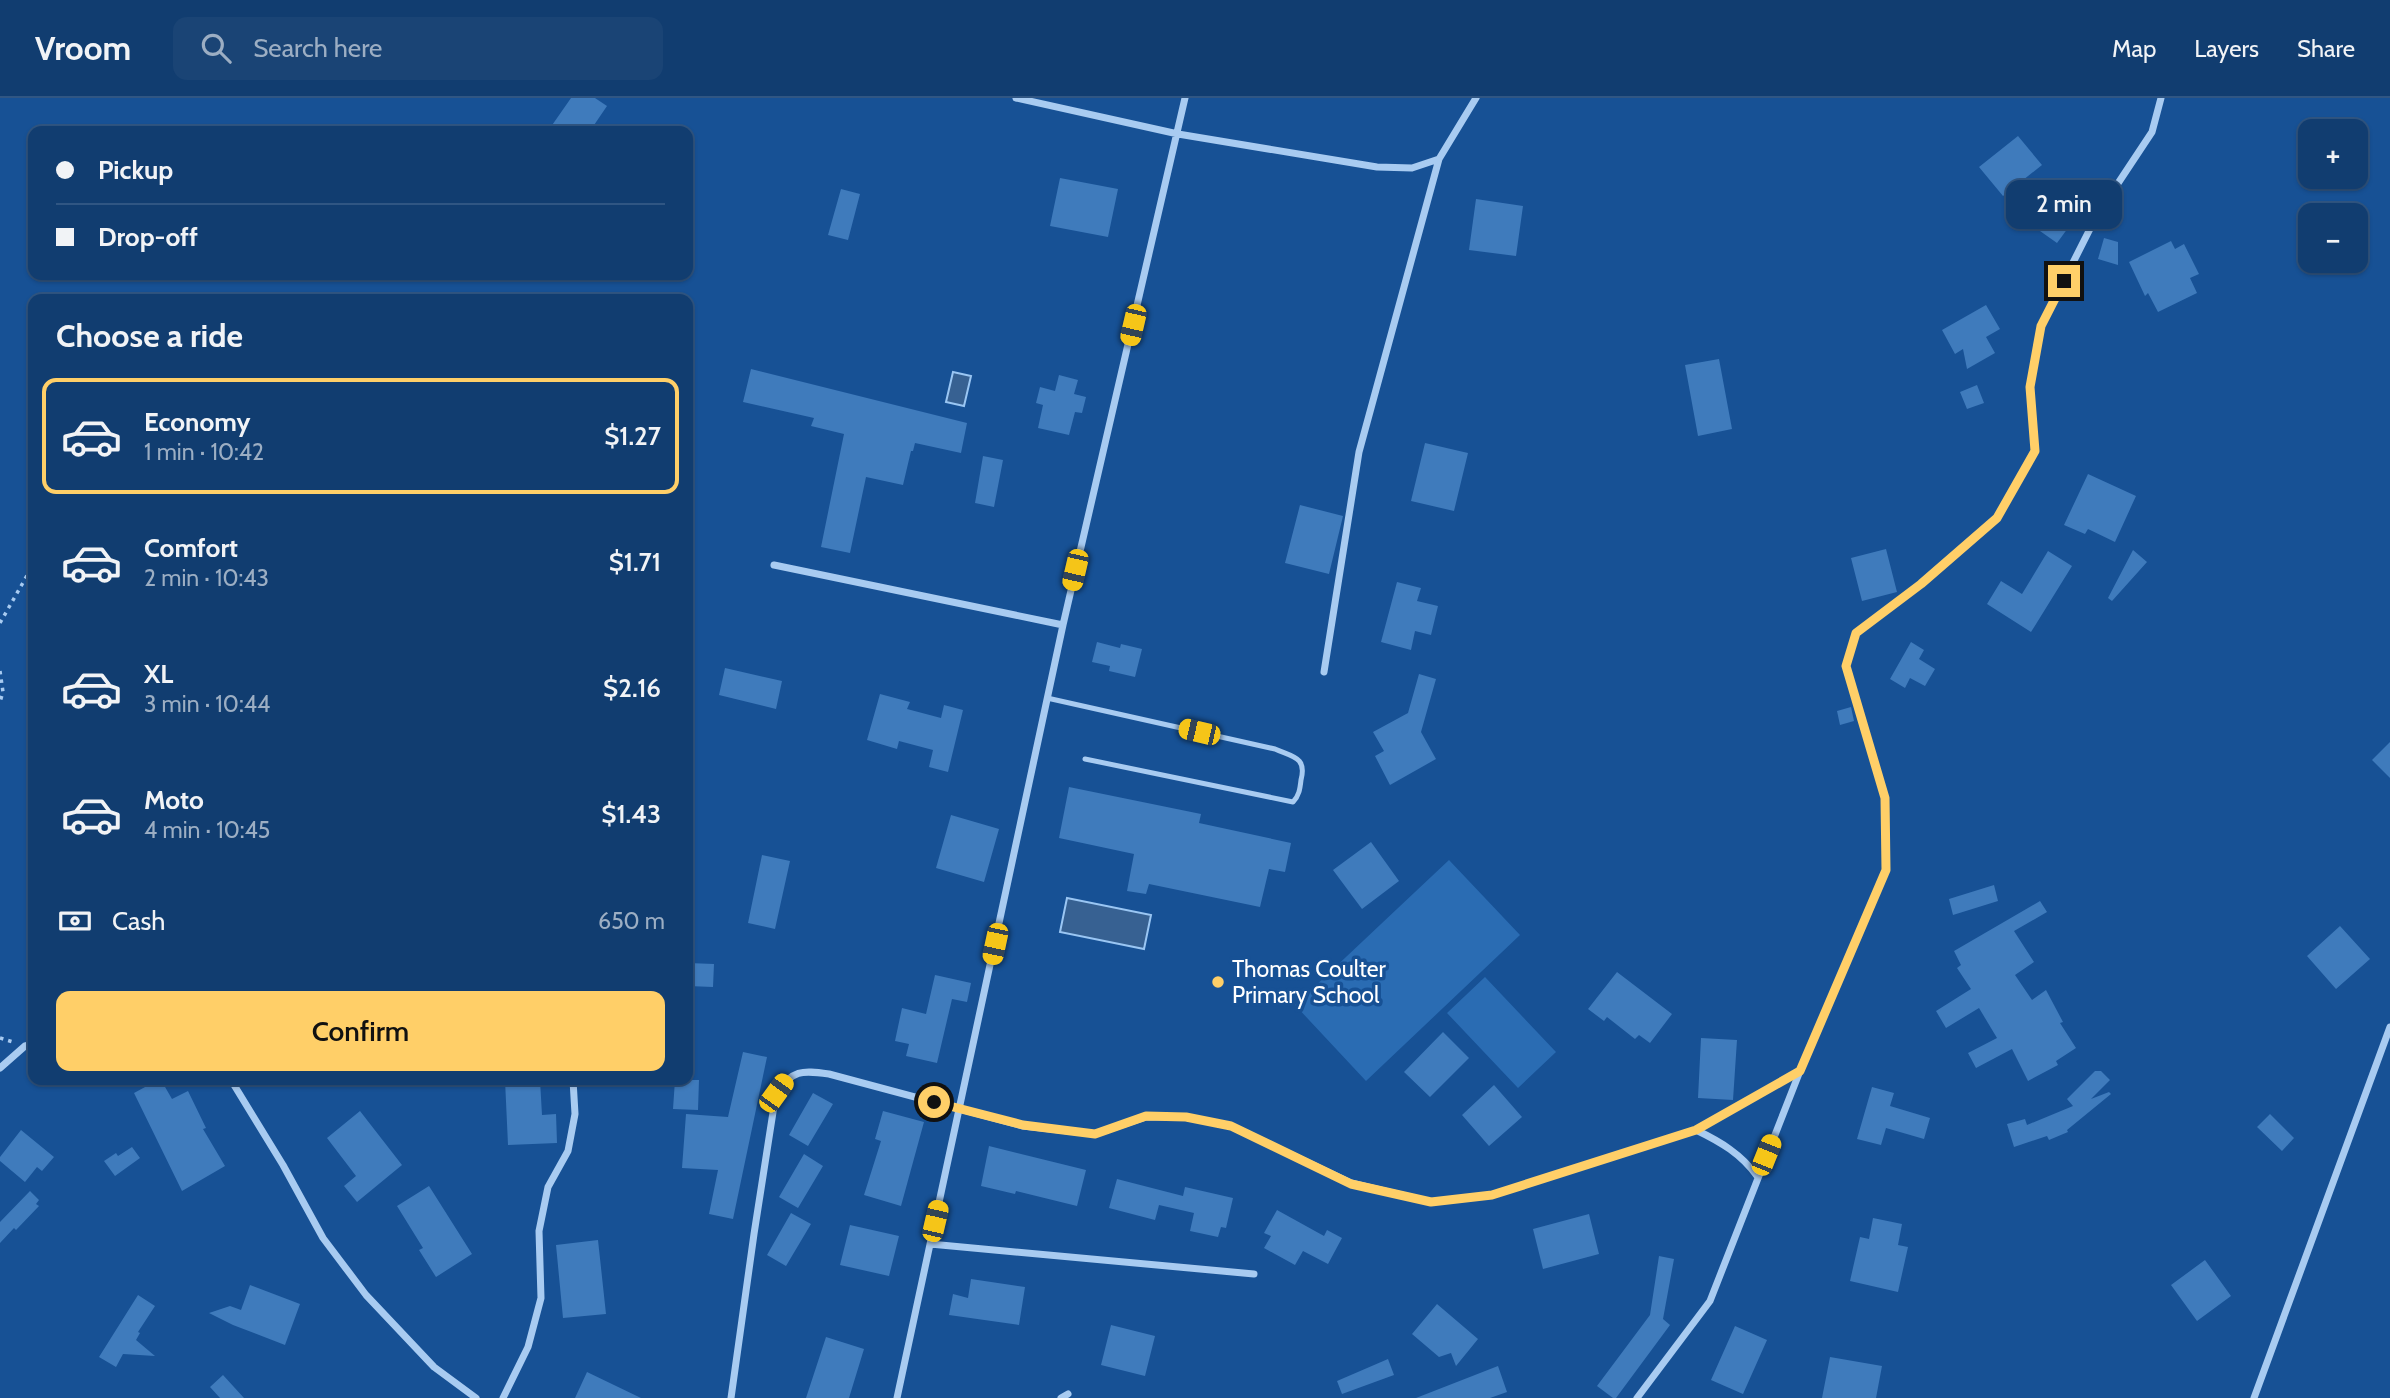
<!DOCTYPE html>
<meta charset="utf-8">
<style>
:root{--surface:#113d70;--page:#1a4475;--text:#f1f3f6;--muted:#9caec3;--line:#305683;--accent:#ffcf68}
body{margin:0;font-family:Cabin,sans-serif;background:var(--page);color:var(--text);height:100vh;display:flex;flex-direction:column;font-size:26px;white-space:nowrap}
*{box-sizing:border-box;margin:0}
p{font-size:23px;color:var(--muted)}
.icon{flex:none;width:38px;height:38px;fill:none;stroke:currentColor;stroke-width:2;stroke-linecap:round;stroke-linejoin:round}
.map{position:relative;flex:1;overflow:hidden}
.details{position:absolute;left:28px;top:196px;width:665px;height:791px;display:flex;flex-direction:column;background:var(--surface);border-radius:14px;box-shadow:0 2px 5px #0004,0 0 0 2px var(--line)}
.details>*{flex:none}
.guide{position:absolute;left:28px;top:28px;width:665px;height:154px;border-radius:14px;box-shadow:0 2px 5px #0004,0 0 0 2px var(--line);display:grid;align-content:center;height:154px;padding:0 28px;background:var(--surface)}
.fabs{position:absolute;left:2298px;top:21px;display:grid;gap:14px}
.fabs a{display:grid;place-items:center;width:70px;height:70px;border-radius:14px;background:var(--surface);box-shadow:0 2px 5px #0004,0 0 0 2px var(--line);font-size:35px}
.end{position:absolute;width:32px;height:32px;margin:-16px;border:9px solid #ffcf68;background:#111;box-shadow:0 0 0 4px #111}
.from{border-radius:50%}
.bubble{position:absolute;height:49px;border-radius:14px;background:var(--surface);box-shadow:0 2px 5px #0004,0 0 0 2px var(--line);font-size:23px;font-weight:600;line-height:49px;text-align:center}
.car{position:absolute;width:21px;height:42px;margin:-21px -10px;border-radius:9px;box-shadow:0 0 5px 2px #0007;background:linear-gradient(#f5c518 24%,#345 0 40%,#f5c518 0 76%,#345 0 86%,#f5c518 0)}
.guide b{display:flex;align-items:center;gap:24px;height:66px;font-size:26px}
.guide b+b{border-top:2px solid var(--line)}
.guide i{width:18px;height:18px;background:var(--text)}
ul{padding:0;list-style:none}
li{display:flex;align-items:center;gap:21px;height:116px;margin:0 14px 10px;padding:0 14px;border:4px solid transparent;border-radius:14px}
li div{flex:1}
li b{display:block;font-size:26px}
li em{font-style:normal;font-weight:600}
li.on{border-color:var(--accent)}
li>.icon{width:63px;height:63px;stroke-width:1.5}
h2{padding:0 28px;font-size:32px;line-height:84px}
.pay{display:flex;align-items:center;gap:18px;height:77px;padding:0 28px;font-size:26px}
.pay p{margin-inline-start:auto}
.button{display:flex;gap:14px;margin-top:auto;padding:14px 28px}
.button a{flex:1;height:80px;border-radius:14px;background:var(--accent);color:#111;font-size:28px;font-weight:600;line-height:80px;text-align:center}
header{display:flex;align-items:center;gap:42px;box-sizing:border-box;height:98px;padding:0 35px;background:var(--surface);border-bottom:2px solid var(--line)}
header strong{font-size:33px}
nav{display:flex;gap:38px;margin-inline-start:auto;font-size:24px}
.search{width:490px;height:63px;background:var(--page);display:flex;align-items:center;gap:18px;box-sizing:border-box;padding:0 24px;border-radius:14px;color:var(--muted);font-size:26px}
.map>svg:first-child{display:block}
.green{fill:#2a6cb3}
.water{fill:#376192;stroke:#9ac6f3;stroke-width:2}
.building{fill:#3f7bbc}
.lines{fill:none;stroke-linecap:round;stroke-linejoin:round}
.path{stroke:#a8cbf1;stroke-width:3.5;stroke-dasharray:3.5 5;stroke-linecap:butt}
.lane{stroke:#a8cbf1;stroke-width:5}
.street{stroke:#a8cbf1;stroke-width:7}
.route{stroke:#ffcf68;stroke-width:9}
.poi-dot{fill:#ffcf68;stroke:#175195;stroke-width:2.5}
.labels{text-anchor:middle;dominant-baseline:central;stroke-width:7;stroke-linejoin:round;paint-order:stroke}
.poi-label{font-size:23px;fill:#fff;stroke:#175195;text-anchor:start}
</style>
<header>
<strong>Vroom</strong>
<div class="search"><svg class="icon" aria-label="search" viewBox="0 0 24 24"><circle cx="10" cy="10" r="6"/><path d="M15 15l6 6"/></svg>Search here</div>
<nav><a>Map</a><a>Layers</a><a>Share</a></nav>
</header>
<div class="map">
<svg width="2390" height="1300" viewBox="0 0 2390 1300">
<rect width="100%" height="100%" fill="#175195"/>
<path class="green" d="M1449,762L1520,837L1366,983L1295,907Z
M1485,879L1556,954L1518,990L1447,915Z"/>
<path class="water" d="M953,274L971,278L964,308L946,304Z
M1067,800L1151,817L1144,851L1060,834Z"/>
<path class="building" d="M571,0H595L607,8L590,33H548Z
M2018,38L2042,67L2003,98L1979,69Z
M1060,80L1118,91L1108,139L1050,128Z
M841,91L860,96L848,142L828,137Z
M1476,101L1523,108L1516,158L1469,152Z
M2052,117L2068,130L2057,145L2040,133Z
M2104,140L2118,144V167L2098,161Z
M2171,143L2175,151L2184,146L2199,176L2190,180L2197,195L2158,214L2148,195L2145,198L2129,164Z
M1986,207L2000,231L1986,239L1995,255L1967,271L1963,251L1955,256L1942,232Z
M1719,261L1732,331L1698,338L1685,267Z
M751,271L967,325L961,355L915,345L913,353H911L903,387L866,379L850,455L821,449L844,336L811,328L814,320L743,304Z
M1059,277L1078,282L1074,296L1086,299L1082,315L1075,314L1069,337L1038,330L1043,307L1036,305L1040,289L1055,293Z
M1977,287L1984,305L1967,311L1960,294Z
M1425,345L1468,355L1454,413L1411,403Z
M983,358L1003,362L994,409L975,405Z
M2088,376L2136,398L2115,444L2088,431L2085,436L2064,427Z
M1300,407L1343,418L1329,476L1285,465Z
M1886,451L1897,494L1862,503L1851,460Z
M2133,452L2147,464L2112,503L2108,500Z
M2048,453L2072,468L2031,534L1987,506L2001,483L2022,496Z
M1397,484L1421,490L1417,503L1438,508L1431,537L1415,533L1411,552L1381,544Z
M1097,544L1120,550L1121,546L1142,551L1135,579L1109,573L1110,568L1092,564Z
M1911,544L1924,552L1919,561L1935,571L1925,588L1910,580L1905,590L1890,581Z
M725,570L782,583L776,611L719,597Z
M1419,576L1436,581L1421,634L1436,661L1390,687L1375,658L1384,653L1373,634L1408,615Z
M880,596L910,604L907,611L941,620L944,607L963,612L948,674L929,669L933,652L899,643L897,651L867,642Z
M1851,609L1854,623L1840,627L1837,613Z
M2390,644V680L2372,662Z
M1069,689L1201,716L1199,725L1291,745L1285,774L1269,771L1260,809L1149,786L1146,796L1127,793L1134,756L1059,740Z
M951,717L999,731L984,784L936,770Z
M1371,744L1399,783L1362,811L1333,772Z
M762,757L790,763L775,831L748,825Z
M1994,787L1998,803L1953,817L1949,801Z
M2040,803L2047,814L2014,833L2034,864L2015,877L2032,902L2046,892L2063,924L2060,925L2076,950L2056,963L2058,967L2028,983L2012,951L1976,970L1968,955L1997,940L1979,910L1946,930L1936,913L1971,891L1957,870L1961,867L1954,853Z
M2340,828L2370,861L2336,891L2307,858Z
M688,865L714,866L713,889L688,888Z
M1617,874L1672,916L1650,945L1639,937L1635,941L1607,919L1604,923L1588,911Z
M935,877L971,885L967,904L952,901L937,965L906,958L909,946L895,943L902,910L926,916Z
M1443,934L1469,960L1430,999L1404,974Z
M1701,940L1737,942L1733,1002L1698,1000Z
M743,954L767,959L733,1121L709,1116L718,1072L682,1070L686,1016L728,1019Z
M2095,973H2101L2110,982L2091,1001L2109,994L2111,996L2067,1032L2068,1034L2049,1042L2047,1038L2014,1049L2007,1026L2025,1021L2027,1027L2073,1008L2067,1001Z
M158,982H161L172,1001L188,993L206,1030L203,1031L225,1068L182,1093L134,995Z
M505,982H540L542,1017L556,1016L557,1045L508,1047Z
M675,982H699L698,1012L673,1011Z
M1494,987L1522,1019L1489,1048L1462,1017Z
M1872,989L1894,995L1890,1008L1930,1020L1924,1041L1886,1030L1881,1047L1857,1041Z
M813,995L833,1006L808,1048L789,1037Z
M360,1013L402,1067L357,1104L344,1088L356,1078L327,1040Z
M883,1013L924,1024L901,1108L864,1097L881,1043L875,1041Z
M2270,1016L2294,1040L2282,1053L2257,1029Z
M21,1032L54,1059L42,1073L37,1069L25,1084L0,1063V1059Z
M989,1048L1086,1072L1077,1108L1016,1093L1015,1096L981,1088Z
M132,1049L140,1060L115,1078L104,1063L116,1055L118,1058Z
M804,1056L823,1068L798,1110L779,1099Z
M1117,1081L1183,1098L1185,1089L1233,1100L1226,1130L1221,1129L1218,1139L1190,1133L1194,1115L1159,1107L1155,1122L1109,1110Z
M429,1088L472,1156L436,1179L419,1152L423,1150L397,1108Z
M30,1093L39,1102L36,1106L39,1108L16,1132L14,1130L0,1145V1124Z
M1277,1112L1324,1138L1327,1132L1342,1140L1328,1166L1303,1153L1295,1167L1264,1150L1271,1138L1264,1135Z
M791,1115L811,1126L786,1168L767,1157Z
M1589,1116L1599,1156L1543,1171L1533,1131Z
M1873,1120L1902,1126L1898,1147L1908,1149L1898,1194L1850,1183L1860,1139L1869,1141Z
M850,1127L899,1138L889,1178L840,1167Z
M598,1142L606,1216L563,1220L556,1147Z
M1659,1158L1674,1161L1663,1221L1670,1227L1616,1300H1613L1597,1288L1650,1217Z
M2205,1162L2231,1198L2197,1223L2171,1187Z
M971,1181L1025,1189L1019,1227L949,1217L953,1196L968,1200Z
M250,1187L300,1206L285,1247L233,1227L209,1215L230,1208L241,1212Z
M138,1197L155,1208L138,1234L140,1235L136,1242L155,1258L123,1256L116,1269L99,1259Z
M1437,1206L1478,1241L1456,1268L1451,1255L1439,1259L1412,1236Z
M1111,1227L1155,1238L1145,1278L1101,1267Z
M1735,1228L1767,1242L1743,1296L1711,1282Z
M826,1239L864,1251L849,1300H806Z
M1830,1259L1882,1268L1876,1300H1822Z
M1388,1261L1394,1277L1342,1296L1337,1283Z
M1498,1268L1507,1294L1490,1300H1416Z
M587,1274L641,1300H575Z
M223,1277L244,1300H220L210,1289Z"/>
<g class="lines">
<path class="path" d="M0,525L33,467
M0,573L3,594L0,604
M0,940L13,944"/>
<path class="lane" d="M1047,600L1275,651C1293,659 1307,659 1301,682C1300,691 1299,698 1293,704L1085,661"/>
<path class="street" d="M1016,0L1178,36L1377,69L1412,70L1439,61L1476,0
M774,467L1063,527
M1324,574L1359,354L1439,61
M0,970L25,948L33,946
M231,982L283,1067L323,1140L366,1197L434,1269L476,1300
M1696,1032C1721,1044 1741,1056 1757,1078
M930,1146L1254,1176
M503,1300L528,1249L541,1200L539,1133L548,1089L568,1053L575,1016L573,982
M731,1300L754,1136L776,995C793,972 801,972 829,976L1023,1028L1095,1036L1146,1019H1186L1231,1028L1351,1085L1431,1104L1492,1097L1696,1032L1799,974
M897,1300L1063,527L1185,0
M1061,1300L1068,1296
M1637,1300L1710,1203L1800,973L1886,772L1885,700L1846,568L1856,535L1921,486L1997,420L2035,353L2030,289L2041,228L2097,117L2152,34L2161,0
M2254,1300L2390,929"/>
</g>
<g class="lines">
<path class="route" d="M934,1004L1023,1027L1095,1036L1146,1018L1186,1019L1231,1028L1351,1086L1431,1104L1492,1097L1696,1032L1800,973L1886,772L1885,700L1846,568L1856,535L1921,486L1997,420L2035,353L2030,289L2041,228L2064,183"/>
</g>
<circle class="poi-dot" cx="1218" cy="884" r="7"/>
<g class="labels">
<g class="poi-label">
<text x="1232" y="871">Thomas Coulter<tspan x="1232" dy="26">Primary School</tspan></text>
</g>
</g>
</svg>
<div class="fabs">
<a>+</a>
<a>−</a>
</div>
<i class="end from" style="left:934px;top:1004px"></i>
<i class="end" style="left:2064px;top:183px"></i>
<div class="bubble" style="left:2006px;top:82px;width:116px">2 min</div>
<i class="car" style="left:1133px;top:227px;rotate:193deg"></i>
<i class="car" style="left:1075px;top:472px;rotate:193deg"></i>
<i class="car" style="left:1199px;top:634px;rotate:283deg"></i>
<i class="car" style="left:995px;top:846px;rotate:192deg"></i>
<i class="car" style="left:776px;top:995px;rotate:36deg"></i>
<i class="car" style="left:1766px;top:1057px;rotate:22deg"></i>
<i class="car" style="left:935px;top:1123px;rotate:13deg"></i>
<div class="guide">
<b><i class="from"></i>Pickup</b>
<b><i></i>Drop-off</b>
</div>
<section class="details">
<h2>Choose a ride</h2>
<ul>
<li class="on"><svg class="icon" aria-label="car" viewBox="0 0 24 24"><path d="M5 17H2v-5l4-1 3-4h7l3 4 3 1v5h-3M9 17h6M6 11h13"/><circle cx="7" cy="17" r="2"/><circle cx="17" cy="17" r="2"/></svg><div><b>Economy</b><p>1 min · 10:42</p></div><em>$1.27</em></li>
<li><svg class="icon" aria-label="car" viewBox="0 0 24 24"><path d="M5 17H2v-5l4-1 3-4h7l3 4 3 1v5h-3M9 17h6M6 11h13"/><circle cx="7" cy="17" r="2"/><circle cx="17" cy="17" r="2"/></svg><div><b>Comfort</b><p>2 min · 10:43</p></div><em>$1.71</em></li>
<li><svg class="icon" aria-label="car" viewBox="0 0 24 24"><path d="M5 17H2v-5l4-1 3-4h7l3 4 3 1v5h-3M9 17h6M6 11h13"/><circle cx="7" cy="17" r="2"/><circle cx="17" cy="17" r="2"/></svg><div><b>XL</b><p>3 min · 10:44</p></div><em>$2.16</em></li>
<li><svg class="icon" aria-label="car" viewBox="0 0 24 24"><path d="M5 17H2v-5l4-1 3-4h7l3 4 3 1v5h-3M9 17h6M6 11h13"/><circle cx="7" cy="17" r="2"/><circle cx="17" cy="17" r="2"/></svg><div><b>Moto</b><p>4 min · 10:45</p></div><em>$1.43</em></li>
</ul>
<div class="pay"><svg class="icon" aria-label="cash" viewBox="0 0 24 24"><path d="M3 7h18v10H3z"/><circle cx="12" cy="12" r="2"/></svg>Cash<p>650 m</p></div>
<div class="button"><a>Confirm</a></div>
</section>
</div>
